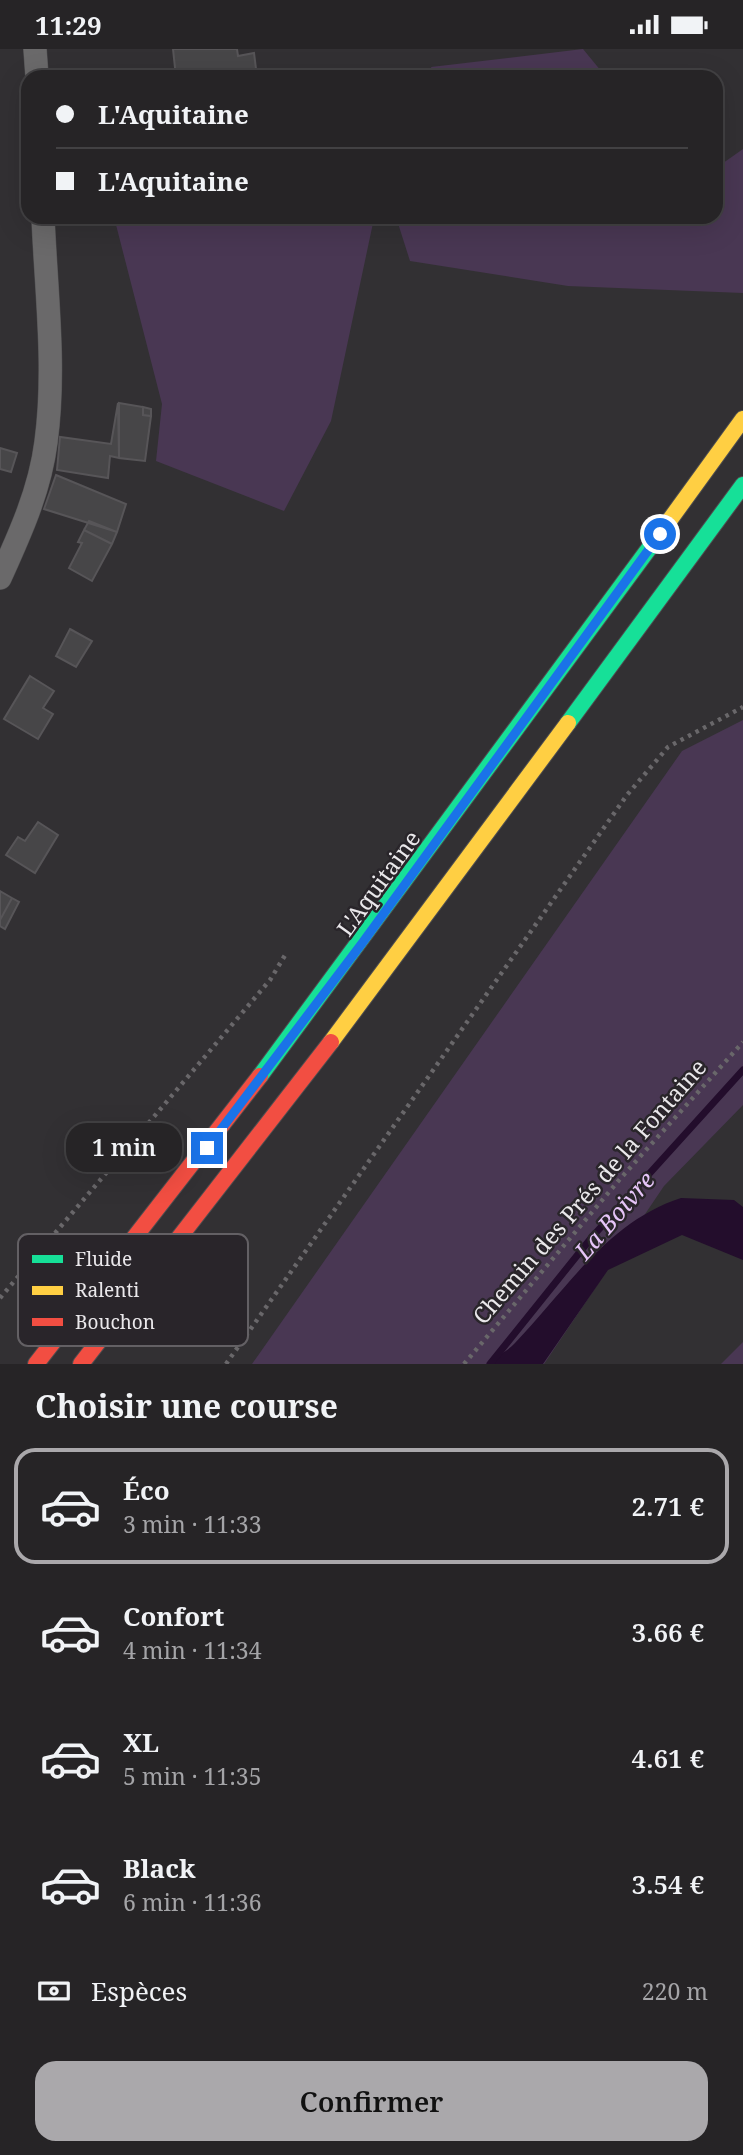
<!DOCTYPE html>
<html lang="fr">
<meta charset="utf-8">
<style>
:root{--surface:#262426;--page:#323032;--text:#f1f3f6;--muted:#a4a4a7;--line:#424143;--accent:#aaa8ab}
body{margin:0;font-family:"Noto Serif",serif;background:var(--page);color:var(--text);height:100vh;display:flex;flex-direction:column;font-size:26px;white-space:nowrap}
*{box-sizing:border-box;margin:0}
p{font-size:23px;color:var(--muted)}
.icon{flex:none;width:38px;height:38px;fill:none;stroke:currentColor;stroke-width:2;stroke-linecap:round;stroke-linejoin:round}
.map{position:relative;height:1315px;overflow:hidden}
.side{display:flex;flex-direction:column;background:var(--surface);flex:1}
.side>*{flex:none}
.guide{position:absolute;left:21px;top:21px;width:702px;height:154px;border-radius:21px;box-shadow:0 7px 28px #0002,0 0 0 2px var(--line);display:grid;align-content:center;height:154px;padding:0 35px;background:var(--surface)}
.end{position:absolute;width:32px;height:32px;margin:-16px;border:9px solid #1a73e8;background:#fff;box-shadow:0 0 0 4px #fff}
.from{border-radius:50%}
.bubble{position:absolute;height:49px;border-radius:21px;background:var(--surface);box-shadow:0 7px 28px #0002,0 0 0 2px var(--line);font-size:23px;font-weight:600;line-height:49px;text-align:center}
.guide b{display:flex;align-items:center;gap:24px;height:66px;font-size:26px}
.guide b+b{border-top:2px solid var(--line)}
.guide i{width:18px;height:18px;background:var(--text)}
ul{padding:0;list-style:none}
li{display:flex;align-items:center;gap:21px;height:116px;margin:0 14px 10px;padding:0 21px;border:4px solid transparent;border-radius:21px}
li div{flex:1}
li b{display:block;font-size:26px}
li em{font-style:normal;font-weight:600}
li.current{border-color:var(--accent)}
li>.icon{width:63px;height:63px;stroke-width:1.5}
h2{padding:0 35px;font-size:32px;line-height:84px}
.pay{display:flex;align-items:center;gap:18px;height:77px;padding:0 35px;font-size:26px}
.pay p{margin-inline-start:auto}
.cta{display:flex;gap:14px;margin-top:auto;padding:14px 35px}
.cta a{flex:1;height:80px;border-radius:21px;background:var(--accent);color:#111;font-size:28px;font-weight:600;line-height:80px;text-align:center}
.status{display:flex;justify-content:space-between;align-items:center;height:49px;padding:0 35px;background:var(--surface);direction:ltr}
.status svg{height:19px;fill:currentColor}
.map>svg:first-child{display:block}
.green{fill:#493753}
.water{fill:#230d2c}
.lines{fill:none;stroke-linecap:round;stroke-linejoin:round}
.stream{stroke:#230d2c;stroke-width:7}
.building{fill:#474648;stroke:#575558;stroke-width:2}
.street-casing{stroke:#4f4e50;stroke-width:24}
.fast-casing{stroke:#4f4e50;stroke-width:18}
.slow-casing{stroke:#4f4e50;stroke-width:18}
.jam-casing{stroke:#4f4e50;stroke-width:18}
.path{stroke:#69676a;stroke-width:4.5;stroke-dasharray:3.5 5;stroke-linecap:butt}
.street{stroke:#6a696a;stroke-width:23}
.fast{stroke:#16e098;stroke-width:16}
.slow{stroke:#ffcf43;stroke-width:16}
.jam{stroke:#f24e42;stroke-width:16}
.route{stroke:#1a73e8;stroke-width:9}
.labels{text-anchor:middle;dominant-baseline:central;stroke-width:5;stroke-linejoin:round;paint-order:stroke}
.street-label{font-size:23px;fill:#eae8eb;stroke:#29252a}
.water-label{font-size:24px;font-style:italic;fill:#e6c5f8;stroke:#29252a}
.key{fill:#29252a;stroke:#636064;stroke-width:2}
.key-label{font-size:19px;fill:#eae8eb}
</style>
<div class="status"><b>11:29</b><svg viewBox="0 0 49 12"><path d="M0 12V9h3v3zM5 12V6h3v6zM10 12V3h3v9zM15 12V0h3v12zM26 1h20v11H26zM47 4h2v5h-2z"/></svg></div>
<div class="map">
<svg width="743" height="1315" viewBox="0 0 743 1315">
<rect width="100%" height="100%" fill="#323033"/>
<path class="green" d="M583,0L606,28H434L431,18Z
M743,100V244L568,237L410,212L396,168H716V119Z
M114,168H384L373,174L331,372L284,462L156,412L162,355Z
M743,671V1056L664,1137L544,1315H252L682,702Z
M743,1293V1315H721Z"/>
<path class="water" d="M681,1149L734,1151L743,1158V1211L682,1186L608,1221L543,1315H491C497,1306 508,1302 515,1294C567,1240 607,1173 681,1149Z"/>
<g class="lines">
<path class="stream" d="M490,1315L592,1188L743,1021"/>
</g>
<path class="building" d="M173,0H237L238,7L254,4L256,20L203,28H176Z
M118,354L119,409L110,407L108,429L57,421L60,388L111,395Z
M119,354L143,358V366L151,367L145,412L119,409Z
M143,358L151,360V367L143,366Z
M0,399L17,404L11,423L0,420Z
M56,426L126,455L117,483L44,460Z
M89,472L117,483L112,495L84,481Z
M84,481L112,495L92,532L69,519L82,494L78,493Z
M70,580L92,592L76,618L56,607Z
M30,627L54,642L43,659L53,665L38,690L4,670Z
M38,773L58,786L35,824L6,806L18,788L25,792Z
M0,842L12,849L0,871Z
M12,849L19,853L5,880L0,877V871Z"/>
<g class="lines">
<defs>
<path id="street" d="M35,0L37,28
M0,529C20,485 40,441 46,393C56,319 46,242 43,168"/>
<path id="fast" d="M568,674L743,436
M260,1027L653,494"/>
<path id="slow" d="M653,494L743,370
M331,993L568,674"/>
<path id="jam" d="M36,1315L260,1027
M81,1315L331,993"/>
</defs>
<use href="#street" class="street-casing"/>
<use href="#fast" class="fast-casing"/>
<use href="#slow" class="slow-casing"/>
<use href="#jam" class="jam-casing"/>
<path class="path" d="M0,1249L270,931L287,903
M226,1315L627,746L668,698L743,658
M464,1315L620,1130L743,993"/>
<use href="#street" class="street"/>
<use href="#fast" class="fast"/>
<use href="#slow" class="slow"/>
<use href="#jam" class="jam"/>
</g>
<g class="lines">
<path class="route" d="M207,1099L363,893L660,485"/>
</g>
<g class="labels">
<g class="street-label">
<text transform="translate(378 834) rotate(-54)">L'Aquitaine</text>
<text transform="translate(589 1142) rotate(-49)">Chemin des Prés de la Fontaine</text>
</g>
<g class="water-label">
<text transform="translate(614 1166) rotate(-49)">La Boivre</text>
</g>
</g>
<rect x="18" y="1185" width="230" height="112" rx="10" class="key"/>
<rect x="32" y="1206" width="31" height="8" fill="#16e098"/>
<rect x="32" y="1237" width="31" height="9" fill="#ffcf43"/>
<rect x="32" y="1269" width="31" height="8" fill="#f24e42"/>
<g class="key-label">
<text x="75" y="1217">Fluide</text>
<text x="75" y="1248">Ralenti</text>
<text x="75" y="1280">Bouchon</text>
</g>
</svg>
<i class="end from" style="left:660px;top:485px"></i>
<i class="end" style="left:207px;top:1099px"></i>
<div class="bubble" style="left:66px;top:1074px;width:116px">1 min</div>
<div class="guide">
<b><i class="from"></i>L'Aquitaine</b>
<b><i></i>L'Aquitaine</b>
</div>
</div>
<section class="side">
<h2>Choisir une course</h2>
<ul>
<li class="current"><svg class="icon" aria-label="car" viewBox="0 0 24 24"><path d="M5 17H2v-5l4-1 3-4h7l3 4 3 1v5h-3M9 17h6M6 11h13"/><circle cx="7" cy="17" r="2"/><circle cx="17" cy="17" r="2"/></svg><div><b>Éco</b><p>3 min · 11:33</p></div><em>2.71 €</em></li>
<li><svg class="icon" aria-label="car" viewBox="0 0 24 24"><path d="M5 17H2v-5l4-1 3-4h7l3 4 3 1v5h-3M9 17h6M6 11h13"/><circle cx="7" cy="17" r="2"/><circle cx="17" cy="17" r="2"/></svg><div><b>Confort</b><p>4 min · 11:34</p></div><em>3.66 €</em></li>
<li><svg class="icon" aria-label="car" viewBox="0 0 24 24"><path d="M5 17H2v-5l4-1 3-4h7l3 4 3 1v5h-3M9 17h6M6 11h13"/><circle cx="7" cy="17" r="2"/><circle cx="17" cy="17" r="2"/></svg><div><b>XL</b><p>5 min · 11:35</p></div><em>4.61 €</em></li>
<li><svg class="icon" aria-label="car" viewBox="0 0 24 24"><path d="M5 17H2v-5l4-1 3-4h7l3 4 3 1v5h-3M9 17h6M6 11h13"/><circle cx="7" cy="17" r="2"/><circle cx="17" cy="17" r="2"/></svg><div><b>Black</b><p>6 min · 11:36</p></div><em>3.54 €</em></li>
</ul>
<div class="pay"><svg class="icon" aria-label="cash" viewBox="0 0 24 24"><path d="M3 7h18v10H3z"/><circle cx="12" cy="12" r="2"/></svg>Espèces<p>220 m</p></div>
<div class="cta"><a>Confirmer</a></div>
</section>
